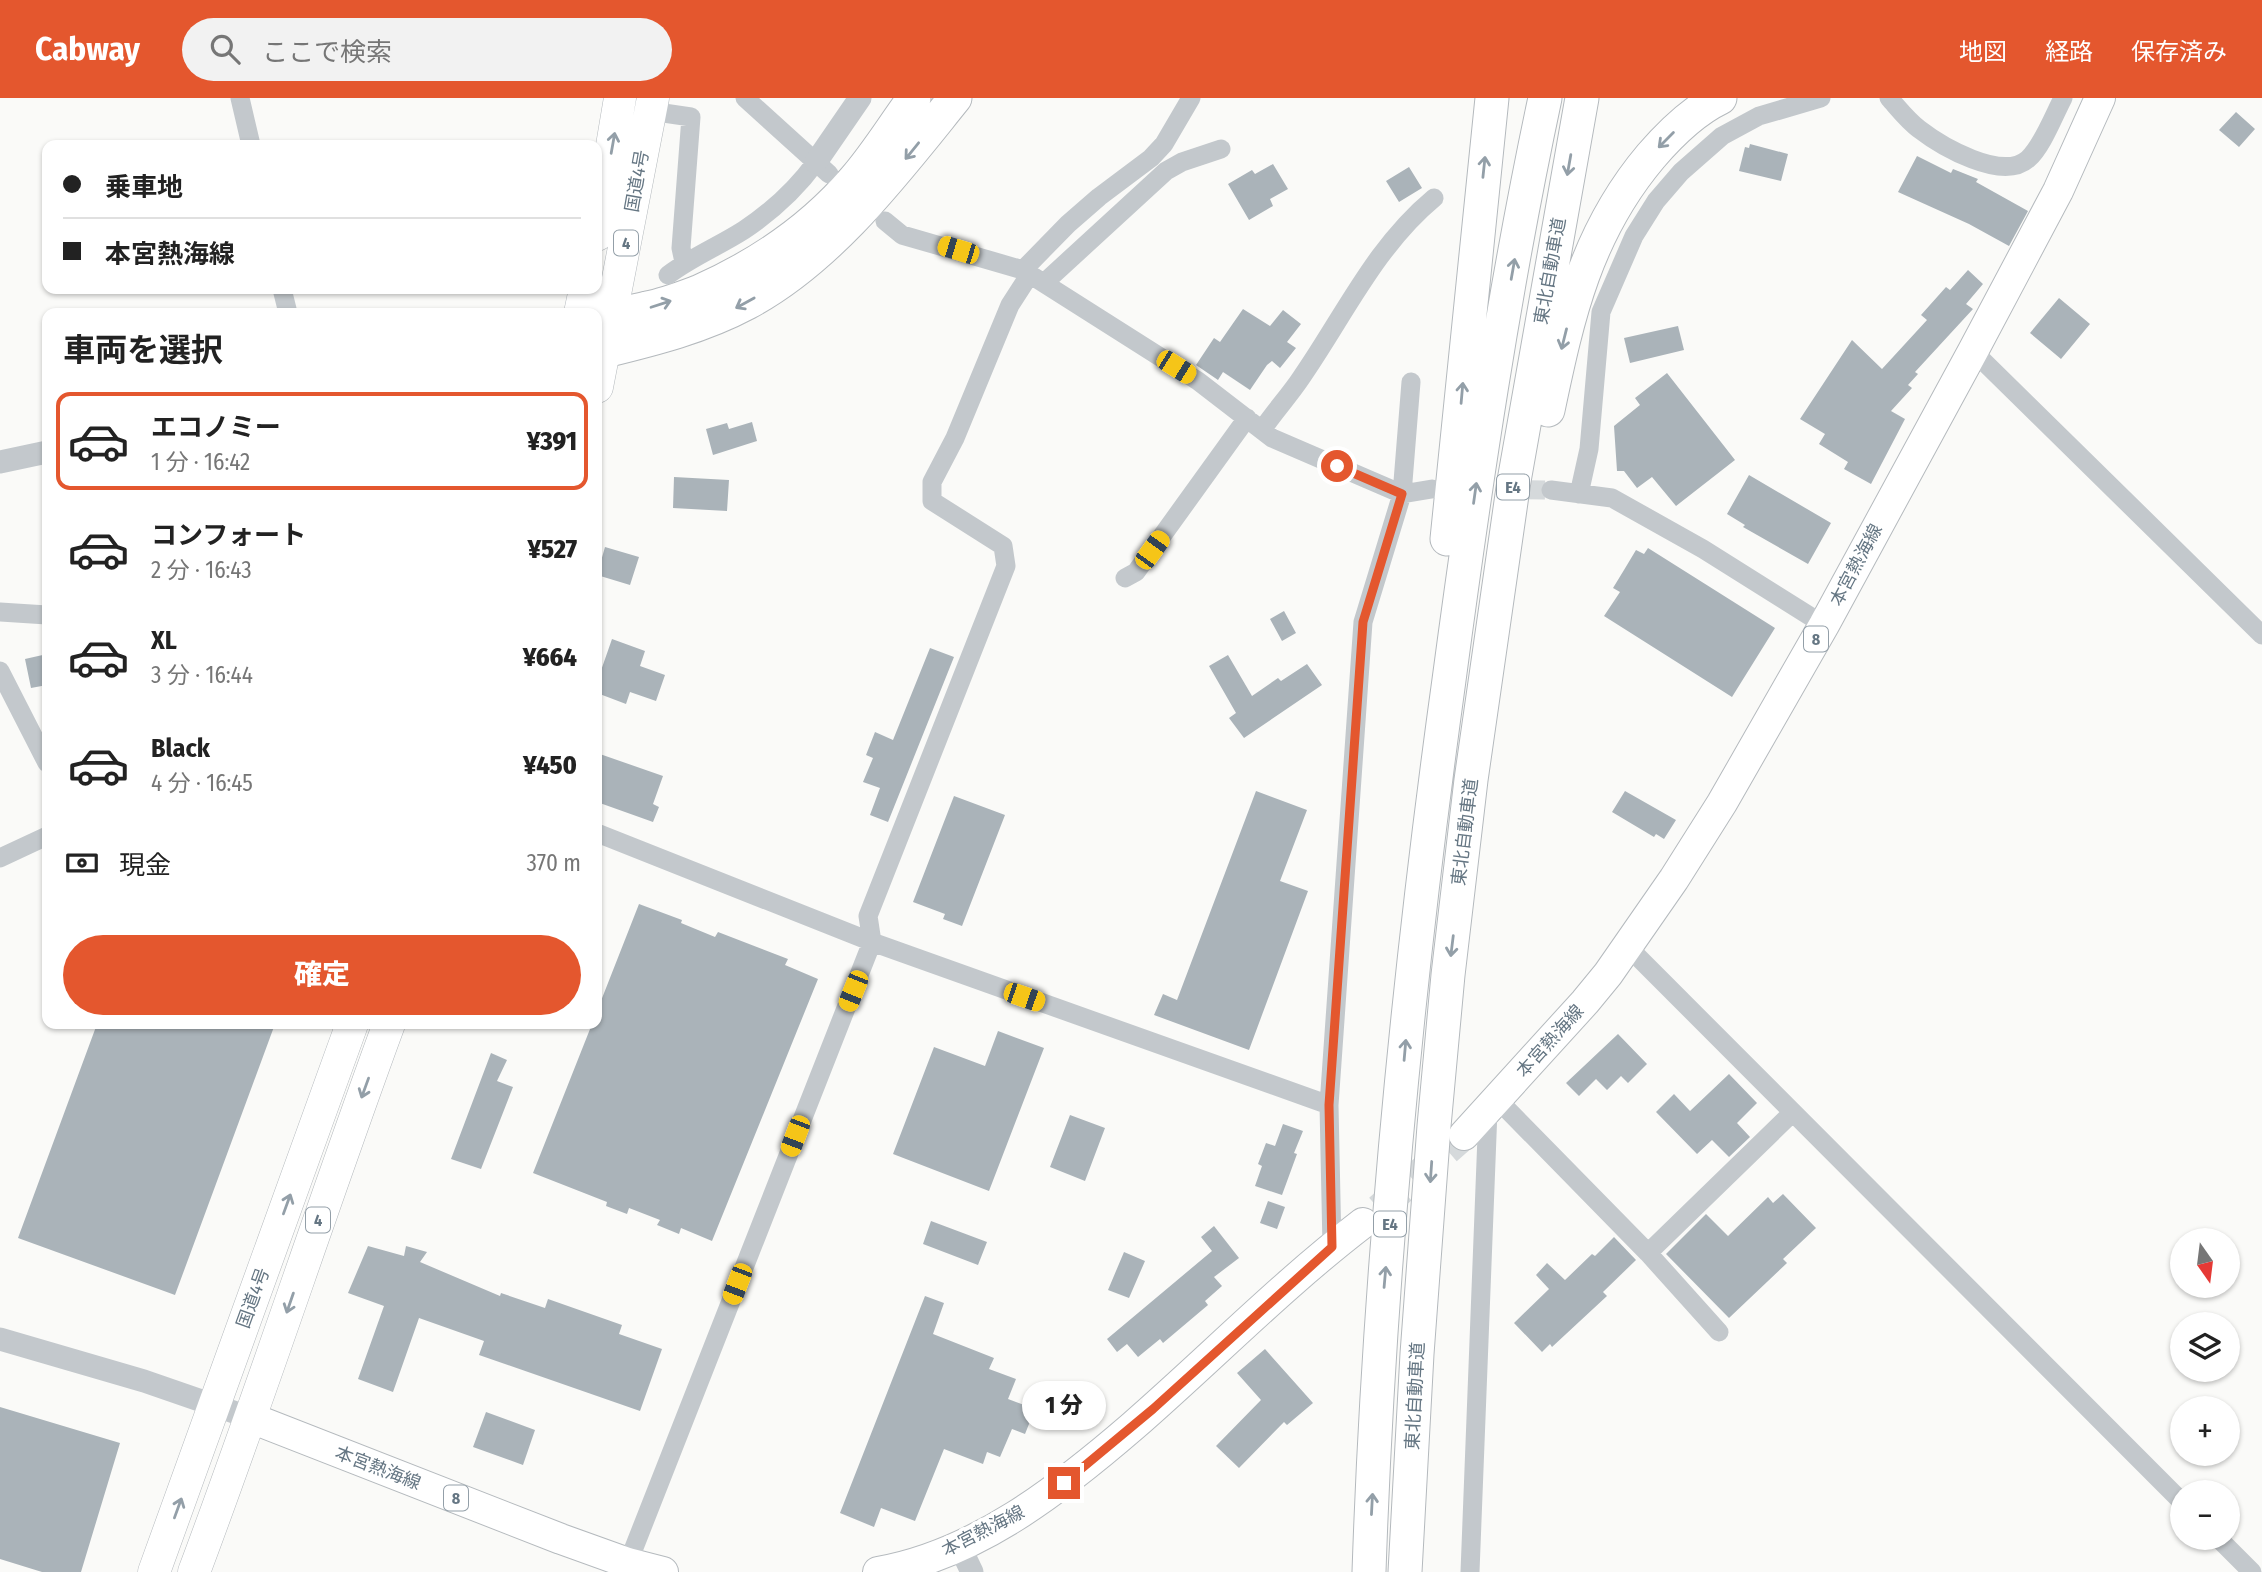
<!DOCTYPE html>
<html lang="ja">
<meta charset="utf-8">
<style>
:root{--surface:#fff;--page:#f2f2f2;--text:#222;--muted:#767676;--line:#e0e0e0;--accent:#e4572e}
body{margin:0;font-family:"Fira Sans Condensed","Noto Sans JP",sans-serif;background:var(--page);color:var(--text);height:100vh;display:flex;flex-direction:column;font-size:26px;white-space:nowrap}
*{box-sizing:border-box;margin:0}
p{font-size:23px;color:var(--muted)}
.icon{flex:none;width:38px;height:38px;fill:none;stroke:currentColor;stroke-width:2;stroke-linecap:round;stroke-linejoin:round}
.map{position:relative;flex:1;overflow:hidden}
.side{position:absolute;left:42px;top:210px;width:560px;height:721px;display:flex;flex-direction:column;background:var(--surface);border-radius:14px;box-shadow:0 2px 5px #0004}
.side>*{flex:none}
.banner{position:absolute;left:42px;top:42px;width:560px;height:154px;border-radius:14px;box-shadow:0 2px 5px #0004;display:grid;align-content:center;height:154px;padding:0 21px;background:var(--surface)}
.needle{width:46px;rotate:166deg}
.fabs{position:absolute;left:2170px;top:1130px;display:grid;gap:14px}
.fabs a{display:grid;place-items:center;width:70px;height:70px;border-radius:50%;background:var(--surface);box-shadow:0 2px 5px #0004;font-size:35px}
.end{position:absolute;width:32px;height:32px;margin:-16px;border:9px solid #e4572e;background:#fff;box-shadow:0 0 0 4px #fff}
.from{border-radius:50%}
.bubble{position:absolute;height:49px;border-radius:24px;background:var(--surface);box-shadow:0 2px 5px #0004;font-size:23px;font-weight:800;line-height:49px;text-align:center}
.car{position:absolute;width:21px;height:42px;margin:-21px -10px;border-radius:9px;box-shadow:0 0 5px 2px #0007;background:linear-gradient(#f5c518 24%,#345 0 40%,#f5c518 0 76%,#345 0 86%,#f5c518 0)}
.banner b{display:flex;align-items:center;gap:24px;height:66px;font-size:26px}
.banner b+b{border-top:2px solid var(--line)}
.banner i{width:18px;height:18px;background:var(--text)}
ul{padding:0;list-style:none}
li{display:flex;align-items:center;gap:21px;height:98px;margin:0 14px 10px;padding:0 7px;border:4px solid transparent;border-radius:14px}
li div{flex:1}
li b{display:block;font-size:26px}
li em{font-style:normal;font-weight:800}
li.on{border-color:var(--accent)}
li>.icon{width:63px;height:63px;stroke-width:1.5}
h2{padding:0 21px;font-size:32px;line-height:84px}
.pay{display:flex;align-items:center;gap:18px;height:77px;padding:0 21px;font-size:26px}
.pay p{margin-inline-start:auto}
.cta{display:flex;gap:14px;margin-top:auto;padding:14px 21px}
.cta a{flex:1;height:80px;border-radius:42px;background:var(--accent);color:#fff;font-size:28px;font-weight:800;line-height:80px;text-align:center}
header{display:flex;align-items:center;gap:42px;box-sizing:border-box;height:98px;padding:0 35px;background:var(--accent);color:#fff}
header strong{font-size:33px}
nav{display:flex;gap:38px;margin-inline-start:auto;font-size:24px}
.search{width:490px;height:63px;background:var(--page);display:flex;align-items:center;gap:18px;box-sizing:border-box;padding:0 24px;border-radius:38px;color:var(--muted);font-size:26px}
.map>svg:first-child{display:block}
.building{fill:#aab3b9}
.lines{fill:none;stroke-linecap:round;stroke-linejoin:round}
.minor-tunnel{stroke:#d5d9db;stroke-width:19;stroke-dasharray:19 10;stroke-linecap:butt}
.primary-tunnel{stroke:#d5d9db;stroke-width:30;stroke-dasharray:30 15;stroke-linecap:butt}
.primary-casing{stroke:#b5babe;stroke-width:32}
.trunk-casing{stroke:#b4b9bd;stroke-width:33}
.motorway-casing{stroke:#b4b9bd;stroke-width:35}
.minor{stroke:#c3c8cc;stroke-width:19}
.tertiary{stroke:#c3c8cc;stroke-width:23}
.primary{stroke:#fff;stroke-width:30}
.trunk{stroke:#fff;stroke-width:32}
.motorway{stroke:#fff;stroke-width:33}
.oneway{stroke:#939fa8}
.route{stroke:#e4572e;stroke-width:9}
.labels{text-anchor:middle;dominant-baseline:central;stroke-width:7;stroke-linejoin:round;paint-order:stroke}
.shield{fill:#fff;stroke:#939fa8;stroke-width:2}
.shield-label{font-size:16px;font-weight:bold;fill:#657683}
.street-label{font-size:18px;fill:#657683;stroke:#fff}
</style>
<header>
<strong>Cabway</strong>
<div class="search"><svg class="icon" aria-label="search" viewBox="0 0 24 24"><circle cx="10" cy="10" r="6"/><path d="M15 15l6 6"/></svg>ここで検索</div>
<nav><a>地図</a><a>経路</a><a>保存済み</a></nav>
</header>
<div class="map">
<svg width="2262" height="1474" viewBox="0 0 2262 1474">
<rect width="100%" height="100%" fill="#fafaf8"/>
<path class="building" d="M2236,14L2255,31L2239,49L2219,32Z
M1750,46L1788,56L1781,83L1739,73L1745,49L1749,50Z
M1917,58L1951,75L1953,71L1978,81L1976,84L2028,113L2009,148L1969,126L1898,94Z
M1273,66L1288,91L1270,101L1273,108L1249,122L1228,86L1252,72L1255,76Z
M1409,69L1422,90L1399,104L1386,83Z
M1968,172L1983,186L1966,206L1973,211L1915,274L1918,276L1908,287L1912,290L1891,313L1905,321L1871,386L1844,371L1848,364L1819,346L1825,336L1800,321L1852,242L1882,271L1927,222L1921,217L1946,189L1950,192Z
M2059,200L2090,226L2061,261L2030,235Z
M1243,211L1270,228L1283,212L1301,226L1287,244L1296,250L1280,270L1272,263L1267,267L1250,292L1223,274L1218,282L1196,267L1214,240L1220,244Z
M1678,228L1684,252L1630,265L1624,240Z
M1667,275L1735,362L1676,408L1652,379L1637,390L1624,373H1617L1614,328L1640,307L1635,300Z
M752,324L757,343L713,357L706,331L727,325L729,331Z
M1749,377L1831,425L1808,466L1743,429L1745,427L1727,416Z
M674,379L729,382L727,413L673,410Z
M605,449L639,459L630,487L597,477Z
M1648,450L1775,530L1732,599L1604,518L1620,494L1613,490L1624,472L1636,452L1644,456Z
M1284,513L1296,535L1282,543L1270,521Z
M612,541L645,553L640,568L665,577L656,603L630,594L626,606L597,595V584Z
M930,550L954,559L888,724L870,717L880,690L863,684L873,660L866,657L875,634L893,642Z
M47,556V587L31,590L25,561Z
M1228,557L1252,598L1278,580L1281,583L1307,566L1322,587L1244,640L1229,620L1236,615L1209,568Z
M597,655L663,678L653,706L659,709L653,724L597,704Z
M1256,693L1307,712L1280,783L1308,793L1249,952L1154,917L1163,896L1177,902Z
M1625,693L1676,722L1664,741L1656,736L1654,739L1612,714Z
M954,698L1005,717L962,828L943,821L945,816L913,804Z
M639,806L682,822L681,825L715,839L718,834L788,861L785,867L818,881L712,1143L681,1130L679,1136L657,1127L660,1122L629,1110L627,1116L606,1108L607,1104L533,1075L592,926H597V913Z
M97,926H275L175,1197L18,1140Z
M998,933L1044,950L989,1093L893,1056L934,949L985,968Z
M1618,936L1647,966L1628,985L1621,978L1607,992L1596,981L1579,998L1566,985Z
M491,955L507,962L497,983L513,989L481,1071L451,1061Z
M1729,976L1757,1005L1737,1025L1750,1039L1729,1059L1712,1042L1697,1056L1656,1014L1674,996L1690,1013Z
M1070,1017L1105,1030L1085,1083L1050,1069Z
M1283,1026L1303,1033L1294,1055L1297,1056L1282,1097L1255,1088L1262,1068L1258,1066L1266,1045L1275,1048Z
M1783,1096L1816,1130L1783,1161L1787,1165L1729,1220L1666,1156L1706,1116L1728,1138L1768,1099L1773,1105Z
M1268,1103L1285,1109L1277,1131L1260,1125Z
M931,1123L987,1144L978,1167L923,1146Z
M1214,1128L1239,1160L1214,1179L1222,1188L1205,1203L1208,1207L1163,1245L1160,1241L1138,1259L1127,1246L1117,1254L1107,1241L1212,1153L1201,1139Z
M1614,1139L1636,1162L1603,1194L1607,1198L1552,1249L1550,1246L1542,1254L1514,1225L1549,1191L1536,1177L1547,1165L1565,1182L1592,1156L1595,1158Z
M368,1148L404,1158L406,1148L427,1154L420,1164L500,1198L501,1195L545,1210L548,1201L622,1227L619,1236L662,1251L640,1313L479,1257L484,1243L419,1220L393,1294L358,1281L384,1208L348,1195Z
M1124,1154L1145,1163L1129,1200L1108,1192Z
M925,1198L944,1205L933,1236L994,1260L989,1271L1016,1281L1008,1301L1035,1311L1025,1336L1012,1331L1000,1359L987,1354L983,1366L944,1351L915,1423L881,1410L874,1429L840,1415Z
M1265,1251L1313,1305L1287,1327L1284,1324L1239,1370L1216,1348L1261,1302L1237,1275Z
M0,1309L120,1345L81,1474H42L0,1461Z
M486,1314L535,1332L523,1367L473,1349Z"/>
<g class="lines">
<path class="minor-tunnel" d="M1468,391L1551,392"/>
<path class="primary-tunnel" d="M1379,1111L1464,1037"/>
<defs>
<path id="primary" d="M1464,1037L1585,904L1608,876L1674,781L1722,705L1824,527L1973,253L2058,93L2100,0
M251,1320L561,1441L628,1465L663,1474
M878,1474C976,1457 1060,1391 1133,1328C1210,1261 1282,1187 1363,1125"/>
<path id="trunk" d="M597,137L620,0
M580,215L585,191
M597,289L653,0
M154,1474L352,926
M194,1474C262,1293 322,1108 389,926"/>
<path id="motorway" d="M597,226C614,215 628,215 647,210C664,207 682,200 698,194C757,168 812,131 854,82C876,57 894,27 914,0
M597,249L605,253C654,241 702,229 747,205C831,160 896,73 955,0
M1548,312C1568,217 1586,135 1651,58C1670,36 1693,13 1720,0
M1447,441L1492,0
M1369,1474C1379,1176 1408,878 1449,582C1475,387 1504,192 1545,0
M1405,1474L1417,1256L1434,1028L1448,877L1471,682L1514,383L1582,0"/>
</defs>
<use href="#primary" class="primary-casing"/>
<use href="#trunk" class="trunk-casing"/>
<use href="#motorway" class="motorway-casing"/>
<path class="minor" d="M240,0L251,47
M745,0L829,76
M1889,0C1898,10 1908,23 1919,31C1941,48 2002,84 2028,61C2042,49 2054,17 2063,0
M650,13L691,19L681,150L684,164
M885,123L902,137L1023,172L1198,283L1272,340L1402,396L1432,391
M1023,172L1068,126L1099,99L1151,60L1164,46L1191,0
M668,177C692,159 719,148 744,132C771,114 797,90 816,64
M1044,185L1166,73L1182,64L1221,51
M282,191L288,215
M1973,253L2262,537
M1262,332C1274,314 1289,298 1301,280C1344,218 1375,149 1434,100
M1551,392L1612,400L1703,451L1824,527
M1579,396L1589,351L1601,214L1634,138L1656,103L1681,74L1722,38L1759,18L1821,0
M1125,480L1136,474L1247,320
M0,514L47,517
M0,573L47,665
M597,735L872,844L1329,1007
M0,760L47,738
M1628,849L2182,1404
M1498,1002L1648,1155L1719,1234
M1332,1149L1329,1007L1363,524L1402,396L1411,284
M1648,1155L1793,1014
M2218,1440L2252,1474
M628,1465L872,844L868,818L1006,468L1003,448L932,403V384L955,340L1010,207L1030,176
M1470,1474L1488,1012"/>
<path class="tertiary" d="M816,64L860,0
M0,364L47,354
M0,1241L144,1283L251,1320
M959,1447L972,1474"/>
<use href="#primary" class="primary"/>
<use href="#trunk" class="trunk"/>
<use href="#motorway" class="motorway"/>
</g>
<defs><path id="oneway-shaft" d="M-6 0H5M1.5-3L5.5 0L1.5 3" fill="none" stroke-width="1.6" stroke-linecap="round" stroke-linejoin="round" transform="scale(1.75)"/></defs>
<g class="oneway">
<use href="#oneway-shaft" transform="translate(1666 42) rotate(135)"/>
<use href="#oneway-shaft" transform="translate(613 45) rotate(-80)"/>
<use href="#oneway-shaft" transform="translate(912 53) rotate(129)"/>
<use href="#oneway-shaft" transform="translate(1569 67) rotate(100)"/>
<use href="#oneway-shaft" transform="translate(1484 69) rotate(-84)"/>
<use href="#oneway-shaft" transform="translate(1513 171) rotate(-80)"/>
<use href="#oneway-shaft" transform="translate(745 205) rotate(151)"/>
<use href="#oneway-shaft" transform="translate(661 206) rotate(-18)"/>
<use href="#oneway-shaft" transform="translate(1564 241) rotate(104)"/>
<use href="#oneway-shaft" transform="translate(1462 295) rotate(-85)"/>
<use href="#oneway-shaft" transform="translate(1475 395) rotate(-82)"/>
<use href="#oneway-shaft" transform="translate(1452 848) rotate(97)"/>
<use href="#oneway-shaft" transform="translate(1405 952) rotate(-85)"/>
<use href="#oneway-shaft" transform="translate(365 990) rotate(110)"/>
<use href="#oneway-shaft" transform="translate(1431 1074) rotate(94)"/>
<use href="#oneway-shaft" transform="translate(287 1106) rotate(-70)"/>
<use href="#oneway-shaft" transform="translate(1385 1179) rotate(-85)"/>
<use href="#oneway-shaft" transform="translate(290 1205) rotate(109)"/>
<use href="#oneway-shaft" transform="translate(1372 1406) rotate(-87)"/>
<use href="#oneway-shaft" transform="translate(178 1410) rotate(-70)"/>
</g>
<g class="lines">
<path class="route" d="M1064,1385L1153,1311L1332,1149L1329,1007L1363,524L1402,396L1337,368"/>
</g>
<g class="labels">
<g class="shield">
<rect x="614" y="132.5" width="24" height="25" rx="5"/>
<rect x="1497" y="376.5" width="32" height="25" rx="5"/>
<rect x="1804" y="528.5" width="24" height="25" rx="5"/>
<rect x="306" y="1109.5" width="24" height="25" rx="5"/>
<rect x="1374" y="1113.5" width="32" height="25" rx="5"/>
<rect x="444" y="1387.5" width="24" height="25" rx="5"/>
</g>
<g class="shield-label">
<text x="626" y="145">4</text>
<text x="1513" y="389">E4</text>
<text x="1816" y="541">8</text>
<text x="318" y="1122">4</text>
<text x="1390" y="1126">E4</text>
<text x="456" y="1400">8</text>
</g>
<g class="street-label">
<text transform="translate(637 83) rotate(-80)">国道4号</text>
<text transform="translate(1550 173) rotate(-80)">東北自動車道</text>
<text transform="translate(1856 467) rotate(-62)">本宮熱海線</text>
<text transform="translate(1465 734) rotate(-83)">東北自動車道</text>
<text transform="translate(1550 943) rotate(-48)">本宮熱海線</text>
<text transform="translate(253 1200) rotate(-70)">国道4号</text>
<text transform="translate(1415 1298) rotate(-87)">東北自動車道</text>
<text transform="translate(378 1370) rotate(21)">本宮熱海線</text>
<text transform="translate(983 1433) rotate(-27)">本宮熱海線</text>
</g>
</g>
</svg>
<div class="fabs">
<a><svg class="needle" viewBox="-14 -14 28 28"><path d="M0-13l5 13h-10z" fill="#e53935"/><path d="M0 13l5-13h-10z" fill="#767676"/></svg></a>
<a><svg class="icon" aria-label="layers" viewBox="0 0 24 24"><path d="M12 4l9 5-9 5-9-5zM3 14l9 5 9-5"/></svg></a>
<a>+</a>
<a>−</a>
</div>
<i class="end from" style="left:1337px;top:368px"></i>
<i class="end" style="left:1064px;top:1385px"></i>
<div class="bubble" style="left:1022px;top:1283px;width:84px">1 分</div>
<i class="car" style="left:958px;top:152px;rotate:287deg"></i>
<i class="car" style="left:1176px;top:269px;rotate:122deg"></i>
<i class="car" style="left:1152px;top:452px;rotate:36deg"></i>
<i class="car" style="left:853px;top:893px;rotate:202deg"></i>
<i class="car" style="left:1024px;top:899px;rotate:109deg"></i>
<i class="car" style="left:795px;top:1038px;rotate:201deg"></i>
<i class="car" style="left:737px;top:1186px;rotate:201deg"></i>
<div class="banner">
<b><i class="from"></i>乗車地</b>
<b><i></i>本宮熱海線</b>
</div>
<section class="side">
<h2>車両を選択</h2>
<ul>
<li class="on"><svg class="icon" aria-label="car" viewBox="0 0 24 24"><path d="M5 17H2v-5l4-1 3-4h7l3 4 3 1v5h-3M9 17h6M6 11h13"/><circle cx="7" cy="17" r="2"/><circle cx="17" cy="17" r="2"/></svg><div><b>エコノミー</b><p>1 分 · 16:42</p></div><em>¥391</em></li>
<li><svg class="icon" aria-label="car" viewBox="0 0 24 24"><path d="M5 17H2v-5l4-1 3-4h7l3 4 3 1v5h-3M9 17h6M6 11h13"/><circle cx="7" cy="17" r="2"/><circle cx="17" cy="17" r="2"/></svg><div><b>コンフォート</b><p>2 分 · 16:43</p></div><em>¥527</em></li>
<li><svg class="icon" aria-label="car" viewBox="0 0 24 24"><path d="M5 17H2v-5l4-1 3-4h7l3 4 3 1v5h-3M9 17h6M6 11h13"/><circle cx="7" cy="17" r="2"/><circle cx="17" cy="17" r="2"/></svg><div><b>XL</b><p>3 分 · 16:44</p></div><em>¥664</em></li>
<li><svg class="icon" aria-label="car" viewBox="0 0 24 24"><path d="M5 17H2v-5l4-1 3-4h7l3 4 3 1v5h-3M9 17h6M6 11h13"/><circle cx="7" cy="17" r="2"/><circle cx="17" cy="17" r="2"/></svg><div><b>Black</b><p>4 分 · 16:45</p></div><em>¥450</em></li>
</ul>
<div class="pay"><svg class="icon" aria-label="cash" viewBox="0 0 24 24"><path d="M3 7h18v10H3z"/><circle cx="12" cy="12" r="2"/></svg>現金<p>370 m</p></div>
<div class="cta"><a>確定</a></div>
</section>
</div>
